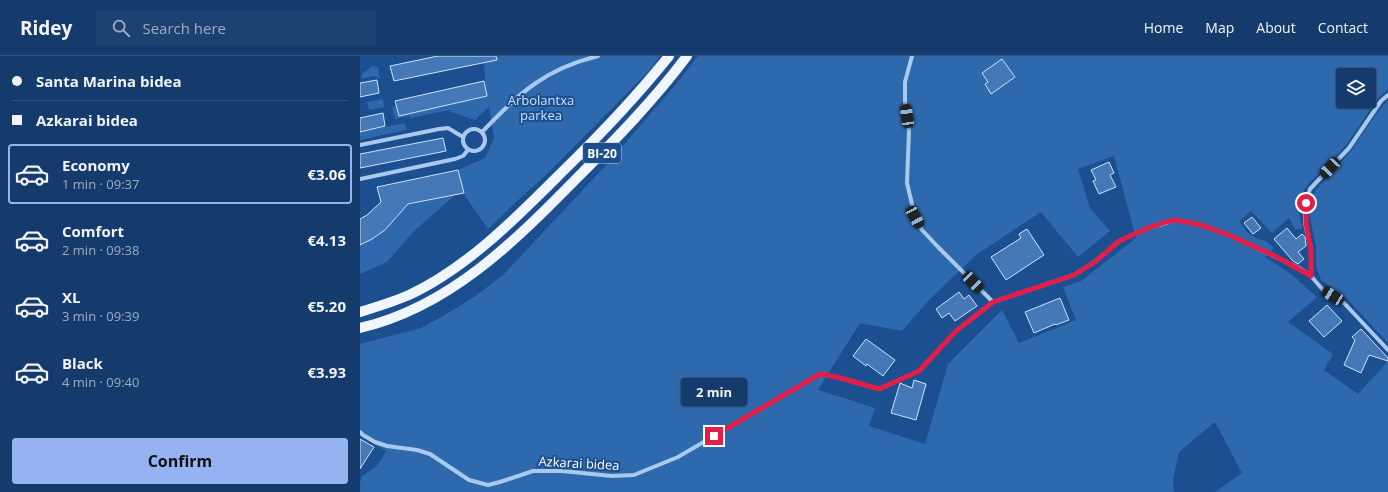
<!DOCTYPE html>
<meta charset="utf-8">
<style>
:root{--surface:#143b6b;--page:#1d4271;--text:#f1f3f6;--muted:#9dadc1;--line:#33557e;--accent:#95b2f1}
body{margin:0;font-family:"Open Sans",sans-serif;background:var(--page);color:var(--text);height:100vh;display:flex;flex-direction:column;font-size:15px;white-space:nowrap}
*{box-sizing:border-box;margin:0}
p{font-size:13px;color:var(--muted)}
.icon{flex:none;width:22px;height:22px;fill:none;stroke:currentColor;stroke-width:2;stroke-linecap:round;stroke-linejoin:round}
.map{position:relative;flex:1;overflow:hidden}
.drawer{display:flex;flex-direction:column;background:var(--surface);width:360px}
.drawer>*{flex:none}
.hud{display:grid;align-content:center;height:88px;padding:0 12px;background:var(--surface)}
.tools{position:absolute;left:976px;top:12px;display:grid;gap:8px}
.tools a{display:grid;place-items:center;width:40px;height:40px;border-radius:4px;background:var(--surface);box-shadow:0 1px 3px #0004,0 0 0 1px var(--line);font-size:20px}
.end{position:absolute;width:18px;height:18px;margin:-9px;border:5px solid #e11d48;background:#fff;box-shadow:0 0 0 2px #fff}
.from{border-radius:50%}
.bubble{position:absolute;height:28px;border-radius:4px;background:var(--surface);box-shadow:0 1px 3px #0004,0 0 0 1px var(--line);font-size:13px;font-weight:700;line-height:28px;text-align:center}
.car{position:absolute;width:12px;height:24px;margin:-12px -6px;border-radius:5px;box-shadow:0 0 3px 1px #0007;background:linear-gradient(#222 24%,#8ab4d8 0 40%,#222 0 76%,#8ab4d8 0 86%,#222 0)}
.hud b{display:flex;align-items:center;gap:14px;height:38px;font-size:15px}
.hud b+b{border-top:1px solid var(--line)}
.hud i{width:10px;height:10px;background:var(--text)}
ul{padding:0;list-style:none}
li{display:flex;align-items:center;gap:12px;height:60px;margin:0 8px 6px;padding:0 4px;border:2px solid transparent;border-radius:4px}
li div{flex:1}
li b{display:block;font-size:15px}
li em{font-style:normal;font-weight:700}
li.current{border-color:var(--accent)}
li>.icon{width:36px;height:36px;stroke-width:1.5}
.cta{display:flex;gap:8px;margin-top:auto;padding:8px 12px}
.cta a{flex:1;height:46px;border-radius:4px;background:var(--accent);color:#111;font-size:16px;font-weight:700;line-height:46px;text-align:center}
header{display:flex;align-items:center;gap:24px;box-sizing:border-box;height:56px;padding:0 20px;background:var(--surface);border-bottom:1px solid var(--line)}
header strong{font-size:19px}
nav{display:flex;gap:22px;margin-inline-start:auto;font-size:14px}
.search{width:280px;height:36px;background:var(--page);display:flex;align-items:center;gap:10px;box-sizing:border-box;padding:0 14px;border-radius:4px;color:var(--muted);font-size:15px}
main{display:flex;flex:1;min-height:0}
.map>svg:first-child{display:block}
.green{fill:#2e69ad;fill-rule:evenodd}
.building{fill:#4478b7;stroke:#cfe3fa}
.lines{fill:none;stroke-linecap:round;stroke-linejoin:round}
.street{stroke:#a9c9ee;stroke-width:4}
.primary{stroke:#f0f6ff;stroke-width:10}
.route{stroke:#e11d48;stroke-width:5}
.labels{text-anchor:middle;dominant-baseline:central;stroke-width:4;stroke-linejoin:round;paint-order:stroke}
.shield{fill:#1b4f8f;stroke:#bbcadd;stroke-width:1}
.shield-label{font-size:12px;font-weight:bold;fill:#fff}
.park-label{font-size:13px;fill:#cfe3fa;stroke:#1b4f8f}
.street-label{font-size:13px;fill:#fff;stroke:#1b4f8f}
</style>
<header>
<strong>Ridey</strong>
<div class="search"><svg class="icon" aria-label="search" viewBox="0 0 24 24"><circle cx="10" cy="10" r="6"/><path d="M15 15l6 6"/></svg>Search here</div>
<nav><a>Home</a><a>Map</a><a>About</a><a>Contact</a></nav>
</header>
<main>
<section class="drawer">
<div class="hud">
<b><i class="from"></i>Santa Marina bidea</b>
<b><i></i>Azkarai bidea</b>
</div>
<ul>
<li class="current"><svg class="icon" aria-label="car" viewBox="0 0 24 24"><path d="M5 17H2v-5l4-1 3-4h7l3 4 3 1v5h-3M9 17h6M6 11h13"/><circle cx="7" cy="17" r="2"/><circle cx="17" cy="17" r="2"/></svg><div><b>Economy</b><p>1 min · 09:37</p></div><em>€3.06</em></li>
<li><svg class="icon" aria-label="car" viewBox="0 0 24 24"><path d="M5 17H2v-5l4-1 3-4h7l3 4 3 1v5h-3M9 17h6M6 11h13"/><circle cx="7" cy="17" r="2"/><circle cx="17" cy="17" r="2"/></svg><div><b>Comfort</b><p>2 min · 09:38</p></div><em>€4.13</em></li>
<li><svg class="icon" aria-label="car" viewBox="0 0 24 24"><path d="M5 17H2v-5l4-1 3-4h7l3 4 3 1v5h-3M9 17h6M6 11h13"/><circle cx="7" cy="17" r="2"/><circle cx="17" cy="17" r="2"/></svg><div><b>XL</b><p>3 min · 09:39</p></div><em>€5.20</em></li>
<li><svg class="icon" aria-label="car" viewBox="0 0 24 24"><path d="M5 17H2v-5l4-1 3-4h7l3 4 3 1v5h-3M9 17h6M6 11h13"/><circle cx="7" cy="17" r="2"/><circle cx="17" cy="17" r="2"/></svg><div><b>Black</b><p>4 min · 09:40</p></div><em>€3.93</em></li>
</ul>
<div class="cta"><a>Confirm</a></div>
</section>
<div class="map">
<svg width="1028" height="436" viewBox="0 0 1028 436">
<rect width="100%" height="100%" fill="#1b4f8f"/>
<path class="green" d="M123,0H300L290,14L186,119L156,146L128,173L105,140L98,114L125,102L134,82L129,51L115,64L91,56L90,54L50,62L49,60L35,63L32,51L37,50L39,60L127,40L125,31H126Z
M338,0H1028V33L1017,43L987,88L965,112L949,127L942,137L939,157L942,173H935L929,162L912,177L891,155L879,165L887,176L896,182L906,185L914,192L905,201L931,218L957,241L928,266L973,298L964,314L998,338L1028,305V436H855L882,417L855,366L819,396L813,424L814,436H0C0,416 2,422 15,411C20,407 23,400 26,395L0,380V288L61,272L83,260L114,241L143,219L248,107L317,27ZM983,19H1009V45H983ZM754,100L776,182L721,225L703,231L716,264L659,287L642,254L588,308L565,388L509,370L515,352L458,334L500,267L542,275L569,244L616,199L681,156L718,201L750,175L730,152L718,113Z
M14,9L15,11H18L20,23L15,20L2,23V18Z
M23,43L24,51L9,54L7,46Z
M1028,44V287L988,244L961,224L956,210V191L949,157L951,142L956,134L991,95L1019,54Z
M45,67L46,74L0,84V76Z
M95,139L53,176L27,206L0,218V189L12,183L25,174L48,149Z"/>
<path class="building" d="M78,0H136L137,4L34,25L30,10Z
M642,3L655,21L631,38L625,28L628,26L622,17Z
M17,24L19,37L0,41V27Z
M124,25L127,40L39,60L35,45Z
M23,57L25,70L0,76V62Z
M83,82L86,95L0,112V98Z
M749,106L754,117L750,119L756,131L739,138L733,125L736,124L731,114Z
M98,114L104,137L48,148L25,174L12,183L0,189V163L7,159L21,146L17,131Z
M892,161L901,172L893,178L884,167Z
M927,172L936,183L942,178L945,181L946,190L938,196L944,203L938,208L933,205L914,183Z
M667,173L684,199L646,224L631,201L661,182L659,178Z
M599,236L604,243L609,239L617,250L595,265L589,257L582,262L576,253Z
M700,242L709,264L696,269L695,268L674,277L665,256Z
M967,249L982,265L964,281L949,265Z
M1001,273L1028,302V305L1009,299L1001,317L984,309L995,284L992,281Z
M506,283L535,304L523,320L507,308L506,310L493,300Z
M554,324L566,328L556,364L531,357L540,327L552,332Z
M0,383L14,391L0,413Z"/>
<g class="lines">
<path class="street" d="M552,0L545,26V45L549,75L547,127L555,161L562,174L578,191L633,246
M103 84a11 11 0 1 1 22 0a11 11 0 1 1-22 0Z
M122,76C160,37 184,13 238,0
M0,89L79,73L88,72L103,81
M0,123L95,103L103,100L108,94
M951,220V194L945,167V147L950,133L989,92L1021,45L1028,39
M0,376L3,379L15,386L27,390L57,394L70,398L109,424L128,429L140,426L173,415H202L252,420L274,419L318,401L460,318L477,321L519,333L559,315L596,275L633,246L714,219L736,205L759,185L788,172L816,164L841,169L869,179L939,212L951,220L963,234L984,247L1028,294"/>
<path class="primary" d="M0,256C16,251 33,246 49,239C107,212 157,161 202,116C240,79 276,41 309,0
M0,272C90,251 155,185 218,121C256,83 294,44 327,0"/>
</g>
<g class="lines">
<path class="route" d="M354,380L460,318L477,321L519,333L559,315L596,275L633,246L714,219L736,205L759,185L788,172L806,166L816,164L841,169L869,179L917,201L951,220V194L946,167V147"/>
</g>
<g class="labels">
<rect class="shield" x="223" y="87" width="38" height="20" rx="3"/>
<g class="shield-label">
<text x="242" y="97">BI-20</text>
</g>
<g class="park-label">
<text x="181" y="44">Arbolantxa<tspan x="181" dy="15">parkea</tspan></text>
</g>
<g class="street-label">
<text transform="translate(219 407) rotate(3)">Azkarai bidea</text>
</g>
</g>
</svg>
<div class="tools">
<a><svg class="icon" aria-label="layers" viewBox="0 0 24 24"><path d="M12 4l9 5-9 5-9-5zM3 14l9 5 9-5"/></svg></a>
</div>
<i class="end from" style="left:946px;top:147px"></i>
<i class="end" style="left:354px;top:380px"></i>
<div class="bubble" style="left:321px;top:322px;width:66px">2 min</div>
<i class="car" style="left:547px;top:60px;rotate:352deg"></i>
<i class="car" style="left:970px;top:112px;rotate:223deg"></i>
<i class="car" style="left:555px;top:161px;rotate:151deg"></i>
<i class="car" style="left:613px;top:226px;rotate:136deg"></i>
<i class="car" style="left:973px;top:240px;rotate:301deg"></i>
</div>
</main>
